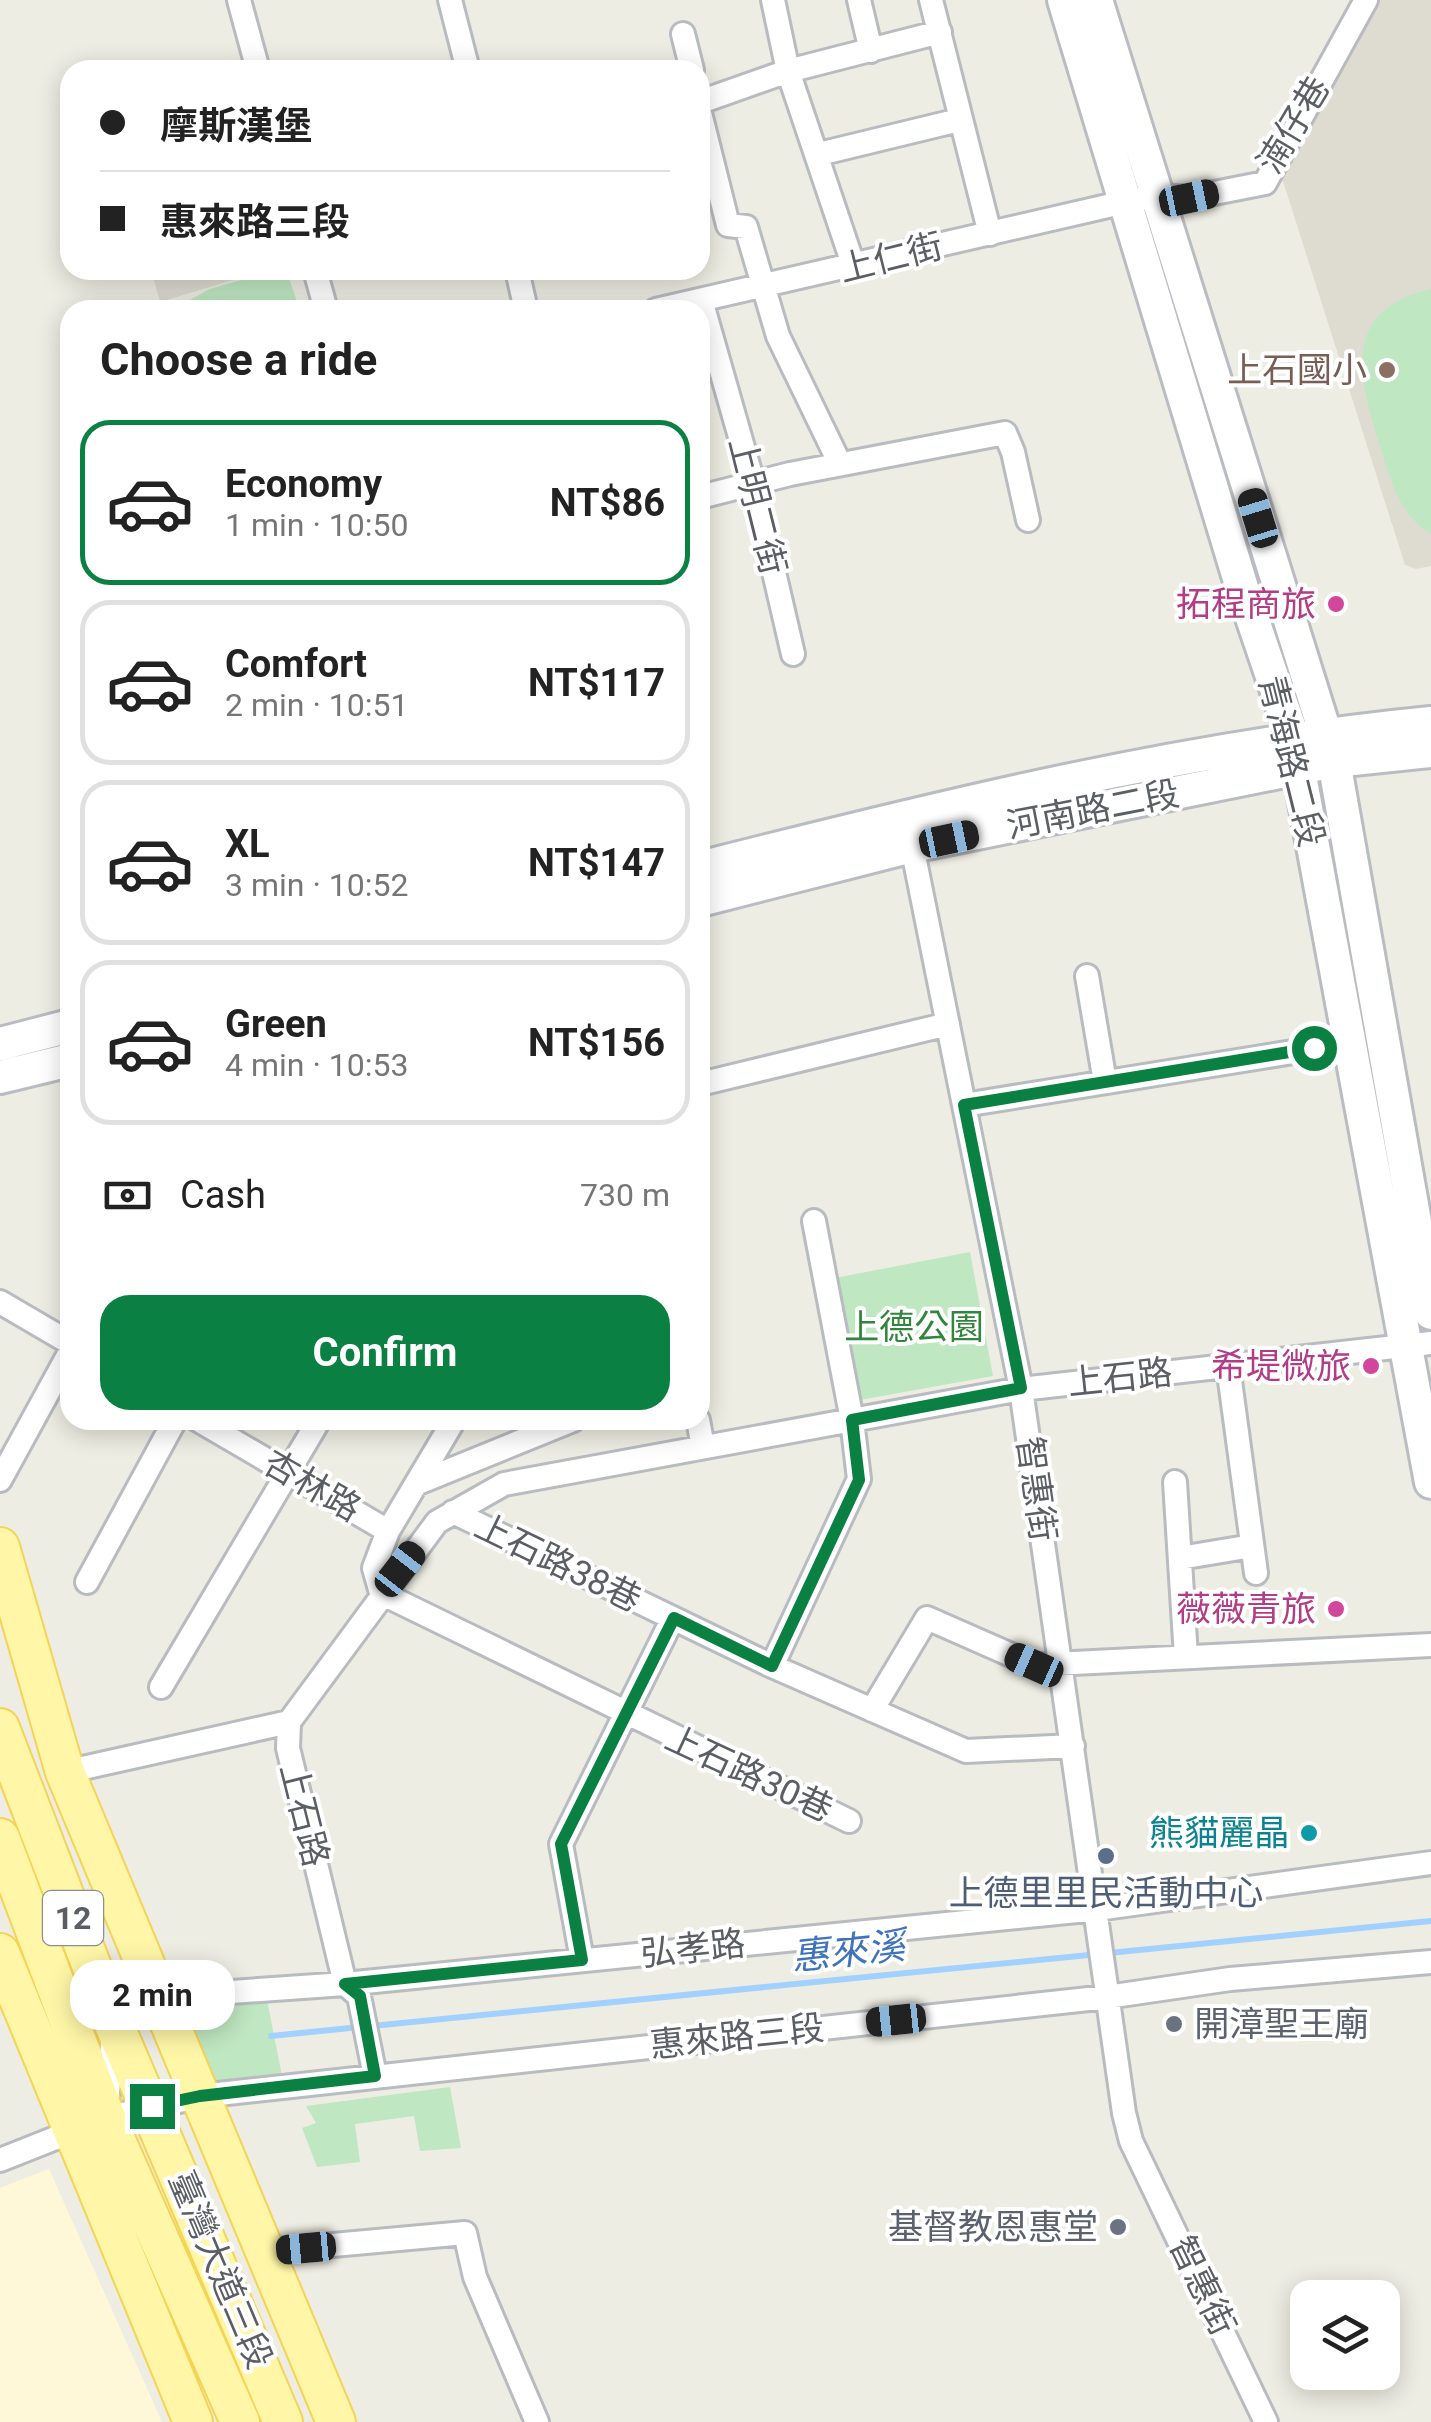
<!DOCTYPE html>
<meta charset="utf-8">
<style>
:root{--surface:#fff;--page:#f2f2f2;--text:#222;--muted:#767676;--line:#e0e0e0;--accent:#0b8043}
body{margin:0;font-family:Roboto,"Noto Sans TC",sans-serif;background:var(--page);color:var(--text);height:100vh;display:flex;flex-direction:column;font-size:38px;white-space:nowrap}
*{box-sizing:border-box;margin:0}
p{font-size:32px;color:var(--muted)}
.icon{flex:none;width:55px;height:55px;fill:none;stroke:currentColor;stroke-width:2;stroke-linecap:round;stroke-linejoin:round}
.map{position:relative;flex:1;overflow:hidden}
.side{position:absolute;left:60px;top:300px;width:650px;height:1130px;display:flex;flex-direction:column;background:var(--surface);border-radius:30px;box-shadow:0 5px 25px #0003}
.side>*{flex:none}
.guide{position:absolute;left:60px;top:60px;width:650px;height:220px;border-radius:30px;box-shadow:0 5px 25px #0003;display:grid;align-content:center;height:220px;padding:0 40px;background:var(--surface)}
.buttons{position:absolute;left:1290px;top:2280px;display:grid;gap:20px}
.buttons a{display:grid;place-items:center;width:110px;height:110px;border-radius:20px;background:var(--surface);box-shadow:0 5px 25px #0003;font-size:50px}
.end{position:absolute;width:45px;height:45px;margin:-22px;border:12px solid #0b8043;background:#fff;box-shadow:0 0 0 5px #fff}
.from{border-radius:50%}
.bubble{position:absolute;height:70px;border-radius:30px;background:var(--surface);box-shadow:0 5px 25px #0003;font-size:32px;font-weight:700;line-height:70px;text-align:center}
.car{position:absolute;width:30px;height:60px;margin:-30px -15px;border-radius:12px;box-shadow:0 0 8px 2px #0007;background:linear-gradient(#222 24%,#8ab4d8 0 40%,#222 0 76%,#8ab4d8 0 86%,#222 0)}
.guide b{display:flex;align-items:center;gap:35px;height:95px;font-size:38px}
.guide b+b{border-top:2px solid var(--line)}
.guide i{width:25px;height:25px;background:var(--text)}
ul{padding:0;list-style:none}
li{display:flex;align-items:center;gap:30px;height:165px;margin:0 20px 15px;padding:0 20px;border:5px solid var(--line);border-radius:30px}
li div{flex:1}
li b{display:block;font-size:38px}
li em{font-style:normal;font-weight:700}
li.selected{border-color:var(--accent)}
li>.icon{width:90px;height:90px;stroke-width:1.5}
h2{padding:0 40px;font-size:45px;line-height:120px}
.pay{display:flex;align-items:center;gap:25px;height:110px;padding:0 40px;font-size:38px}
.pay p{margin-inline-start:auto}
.primary-button{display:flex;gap:20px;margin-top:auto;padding:20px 40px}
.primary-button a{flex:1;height:115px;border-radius:30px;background:var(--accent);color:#fff;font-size:40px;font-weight:700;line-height:115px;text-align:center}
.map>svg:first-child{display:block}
.commercial{fill:#fff8d8}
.education{fill:#dedcd1}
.green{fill:#bfe7c1}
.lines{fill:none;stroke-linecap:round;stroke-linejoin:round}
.stream{stroke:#a2d1ff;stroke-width:6}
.street-casing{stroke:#b8bbc0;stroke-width:28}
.secondary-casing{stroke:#b9bcc2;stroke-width:38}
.primary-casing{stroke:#f5d355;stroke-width:42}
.street{stroke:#fff;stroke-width:22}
.secondary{stroke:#fff;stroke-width:32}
.primary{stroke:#fff7a7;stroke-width:38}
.route{stroke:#0b8043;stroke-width:12}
.education-dot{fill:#8d6e63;stroke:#fff;stroke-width:4}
.hotel-dot{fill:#d1479c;stroke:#fff;stroke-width:4}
.culture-dot{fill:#0f9aa8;stroke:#fff;stroke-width:4}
.service-dot{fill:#5c6f8a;stroke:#fff;stroke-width:4}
.worship-dot{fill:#6b7280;stroke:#fff;stroke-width:4}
.labels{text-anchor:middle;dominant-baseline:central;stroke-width:8;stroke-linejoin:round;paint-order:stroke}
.shield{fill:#fff;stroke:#8c8f92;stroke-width:2.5}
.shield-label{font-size:32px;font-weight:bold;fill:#5b5f64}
.street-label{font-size:35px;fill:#5b5f64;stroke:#fff}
.education-label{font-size:35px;fill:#785e54;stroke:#fff;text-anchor:end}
.hotel-label{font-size:35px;fill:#b23c85;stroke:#fff;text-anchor:end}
.park-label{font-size:35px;fill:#32853c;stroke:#fff}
.culture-label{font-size:35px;fill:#0d838f;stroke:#fff;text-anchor:end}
.service-label{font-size:35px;fill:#4e5e75;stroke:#fff}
.worship-label{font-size:35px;fill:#5b616d;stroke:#fff;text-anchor:start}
.water-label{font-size:38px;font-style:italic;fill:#3f74bd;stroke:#fff}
</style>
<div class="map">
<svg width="1431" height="2422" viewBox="0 0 1431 2422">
<rect width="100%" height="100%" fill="#eeede3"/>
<path class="commercial" d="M49,2169L162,2422H0V2188Z"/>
<path class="education" d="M1373,0H1431V566L1416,569L1405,565L1281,175Z
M151,270H266L160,302Z"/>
<path class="green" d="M276,270H286L300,310H171L210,289Z
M1431,289V534C1397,513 1390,478 1379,443C1358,375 1341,310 1431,289Z
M970,1252L993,1376L860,1400L835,1278Z
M267,2000L283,2081L215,2087L180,2005Z
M450,2087L461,2148L420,2151L414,2116L355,2124L360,2162L317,2167L302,2128L316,2123L306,2106Z"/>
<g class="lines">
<path class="stream" d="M372,2026L1431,1921
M271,2036L360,2027"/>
<defs>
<path id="street" d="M239,0L258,70
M450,0L468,70
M773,0L788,71L854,267
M859,0L871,51
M931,0L990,234
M683,34L692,70
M700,102L788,71L940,32
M700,113L728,225L746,227L778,336L840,464
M819,154L959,120
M315,270L326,310
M517,270L526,310
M701,300L754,486L793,654
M656,310L1125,202L1158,196L1189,198L1265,183L1366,0
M700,497L790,474L1005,433L1013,452L1028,520
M910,836L1021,1389L1124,2113L1131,2141L1266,2422
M1087,976L1105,1082
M700,1084L948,1024
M964,1105L1349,1043
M0,1302L70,1343
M1228,1366L1256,1573
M198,1420L388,1531
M454,1420L388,1531L374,1568L381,1593L849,1821
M698,1420L703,1447
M0,1480L70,1352
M1175,1482L1186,1657
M418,1483L573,1420
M453,1512L772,1666L966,1751L1073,1746
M1180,1558L1252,1546
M87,1582L175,1420
M772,1666L859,1479L852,1420L814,1221
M161,1687L319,1420
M872,1710L927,1618L1034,1665L1431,1645
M65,1772L289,1722
M582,1960L561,1844L673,1618
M375,2076L359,1996L345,1984L288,1748L289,1722L437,1522L504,1484L1021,1389L1431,1343
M107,2103L114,2024L159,1997L345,1984L1097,1909L1431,1863
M0,2160L106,2118L200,2096L1107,1997L1230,1979L1431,1962
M267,2251L465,2233L475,2277L537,2422"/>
<path id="secondary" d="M1064,0L1242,588L1293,738L1431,1482
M1096,0L1334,761L1431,1313
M700,868C940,807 1184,747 1431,723
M700,900L912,846L1334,761L1431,751
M0,1044L70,1026
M0,1077L70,1060"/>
<path id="primary" d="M0,1547L65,1772L336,2422
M0,1728L114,2024L283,2422
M0,1838L106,2118L240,2422
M0,1953L193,2422"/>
</defs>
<use href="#street" class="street-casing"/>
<use href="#secondary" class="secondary-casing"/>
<use href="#primary" class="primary-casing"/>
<use href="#street" class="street"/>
<use href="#secondary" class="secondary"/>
<use href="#primary" class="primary"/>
</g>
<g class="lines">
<path class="route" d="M152,2106L200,2096L375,2076L360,1996L345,1984L582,1960L561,1844L674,1618L772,1666L859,1480L852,1420L1021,1388L964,1105L1314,1048"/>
</g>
<circle class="education-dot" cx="1387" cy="370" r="10"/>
<g class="hotel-dot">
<circle cx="1336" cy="604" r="10"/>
<circle cx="1371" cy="1366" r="10"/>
<circle cx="1336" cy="1609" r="10"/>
</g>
<circle class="culture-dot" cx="1309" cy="1833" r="10"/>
<circle class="service-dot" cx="1106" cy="1856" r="10"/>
<g class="worship-dot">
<circle cx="1174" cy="2024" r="10"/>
<circle cx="1118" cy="2227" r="10"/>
</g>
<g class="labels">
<rect class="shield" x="43" y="1891" width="60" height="54" rx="8"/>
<g class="shield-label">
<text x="73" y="1918">12</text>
</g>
<g class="street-label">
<text transform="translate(1294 125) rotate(-59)">湳仔巷</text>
<text transform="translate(891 258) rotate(-14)">上仁街</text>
<text transform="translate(757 506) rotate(76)">上明二街</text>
<text transform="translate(1291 761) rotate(76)">青海路二段</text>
<text transform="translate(1093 810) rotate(-11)">河南路二段</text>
<text transform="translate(1120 1378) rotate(-6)">上石路</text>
<text transform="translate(312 1486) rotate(30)">杏林路</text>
<text transform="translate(1036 1489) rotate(82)">智惠街</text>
<text transform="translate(558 1563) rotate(26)">上石路38巷</text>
<text transform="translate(749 1774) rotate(25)">上石路30巷</text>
<text transform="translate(304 1815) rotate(76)">上石路</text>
<text transform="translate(693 1949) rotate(-6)">弘孝路</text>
<text transform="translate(737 2037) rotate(-6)">惠來路三段</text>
<text transform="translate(220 2270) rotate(67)">臺灣大道三段</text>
<text transform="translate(1202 2286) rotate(64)">智惠街</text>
</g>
<g class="education-label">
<text x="1367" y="370">上石國小</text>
</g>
<g class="hotel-label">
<text x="1316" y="604">拓程商旅</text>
<text x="1351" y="1366">希堤微旅</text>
<text x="1316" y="1609">薇薇青旅</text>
</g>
<g class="park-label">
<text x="914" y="1327">上德公園</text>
</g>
<g class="culture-label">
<text x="1289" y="1833">熊貓麗晶</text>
</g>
<g class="service-label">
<text x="1106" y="1893">上德里里民活動中心</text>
</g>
<g class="worship-label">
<text x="1194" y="2024">開漳聖王廟</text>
<text x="1098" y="2227" text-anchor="end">基督教恩惠堂</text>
</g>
<g class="water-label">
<text transform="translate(848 1951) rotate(-6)">惠來溪</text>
</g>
</g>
</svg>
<div class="buttons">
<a><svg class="icon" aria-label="layers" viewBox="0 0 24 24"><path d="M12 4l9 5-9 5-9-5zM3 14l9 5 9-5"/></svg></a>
</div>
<i class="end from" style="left:1314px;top:1048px"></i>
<i class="end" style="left:152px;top:2106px"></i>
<div class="bubble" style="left:70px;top:1960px;width:165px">2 min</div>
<i class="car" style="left:1189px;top:198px;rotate:78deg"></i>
<i class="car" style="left:1258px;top:518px;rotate:343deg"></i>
<i class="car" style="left:949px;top:839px;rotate:78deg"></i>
<i class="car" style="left:400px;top:1569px;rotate:38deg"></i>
<i class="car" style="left:1034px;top:1665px;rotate:294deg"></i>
<i class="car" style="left:896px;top:2020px;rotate:264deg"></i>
<i class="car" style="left:306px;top:2248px;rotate:265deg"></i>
<div class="guide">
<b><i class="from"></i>摩斯漢堡</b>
<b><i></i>惠來路三段</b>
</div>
<section class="side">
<h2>Choose a ride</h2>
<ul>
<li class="selected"><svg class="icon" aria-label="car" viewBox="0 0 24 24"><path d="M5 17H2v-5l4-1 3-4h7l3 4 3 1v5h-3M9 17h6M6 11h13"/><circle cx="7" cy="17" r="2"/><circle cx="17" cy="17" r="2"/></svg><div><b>Economy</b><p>1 min · 10:50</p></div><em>NT$86</em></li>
<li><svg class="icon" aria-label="car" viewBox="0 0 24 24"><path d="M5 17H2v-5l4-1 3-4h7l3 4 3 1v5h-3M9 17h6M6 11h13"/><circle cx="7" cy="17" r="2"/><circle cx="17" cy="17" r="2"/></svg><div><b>Comfort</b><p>2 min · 10:51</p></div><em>NT$117</em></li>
<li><svg class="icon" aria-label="car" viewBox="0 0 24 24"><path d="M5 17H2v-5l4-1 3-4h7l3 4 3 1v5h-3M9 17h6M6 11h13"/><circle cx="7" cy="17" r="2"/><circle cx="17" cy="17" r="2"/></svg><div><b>XL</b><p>3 min · 10:52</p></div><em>NT$147</em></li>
<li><svg class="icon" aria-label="car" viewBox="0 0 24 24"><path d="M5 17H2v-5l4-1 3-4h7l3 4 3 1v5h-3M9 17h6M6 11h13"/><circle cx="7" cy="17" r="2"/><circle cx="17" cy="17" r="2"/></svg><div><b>Green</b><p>4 min · 10:53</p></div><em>NT$156</em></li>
</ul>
<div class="pay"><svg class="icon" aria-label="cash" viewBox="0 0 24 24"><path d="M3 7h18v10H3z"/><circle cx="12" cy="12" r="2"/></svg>Cash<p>730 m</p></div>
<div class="primary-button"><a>Confirm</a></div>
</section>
</div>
